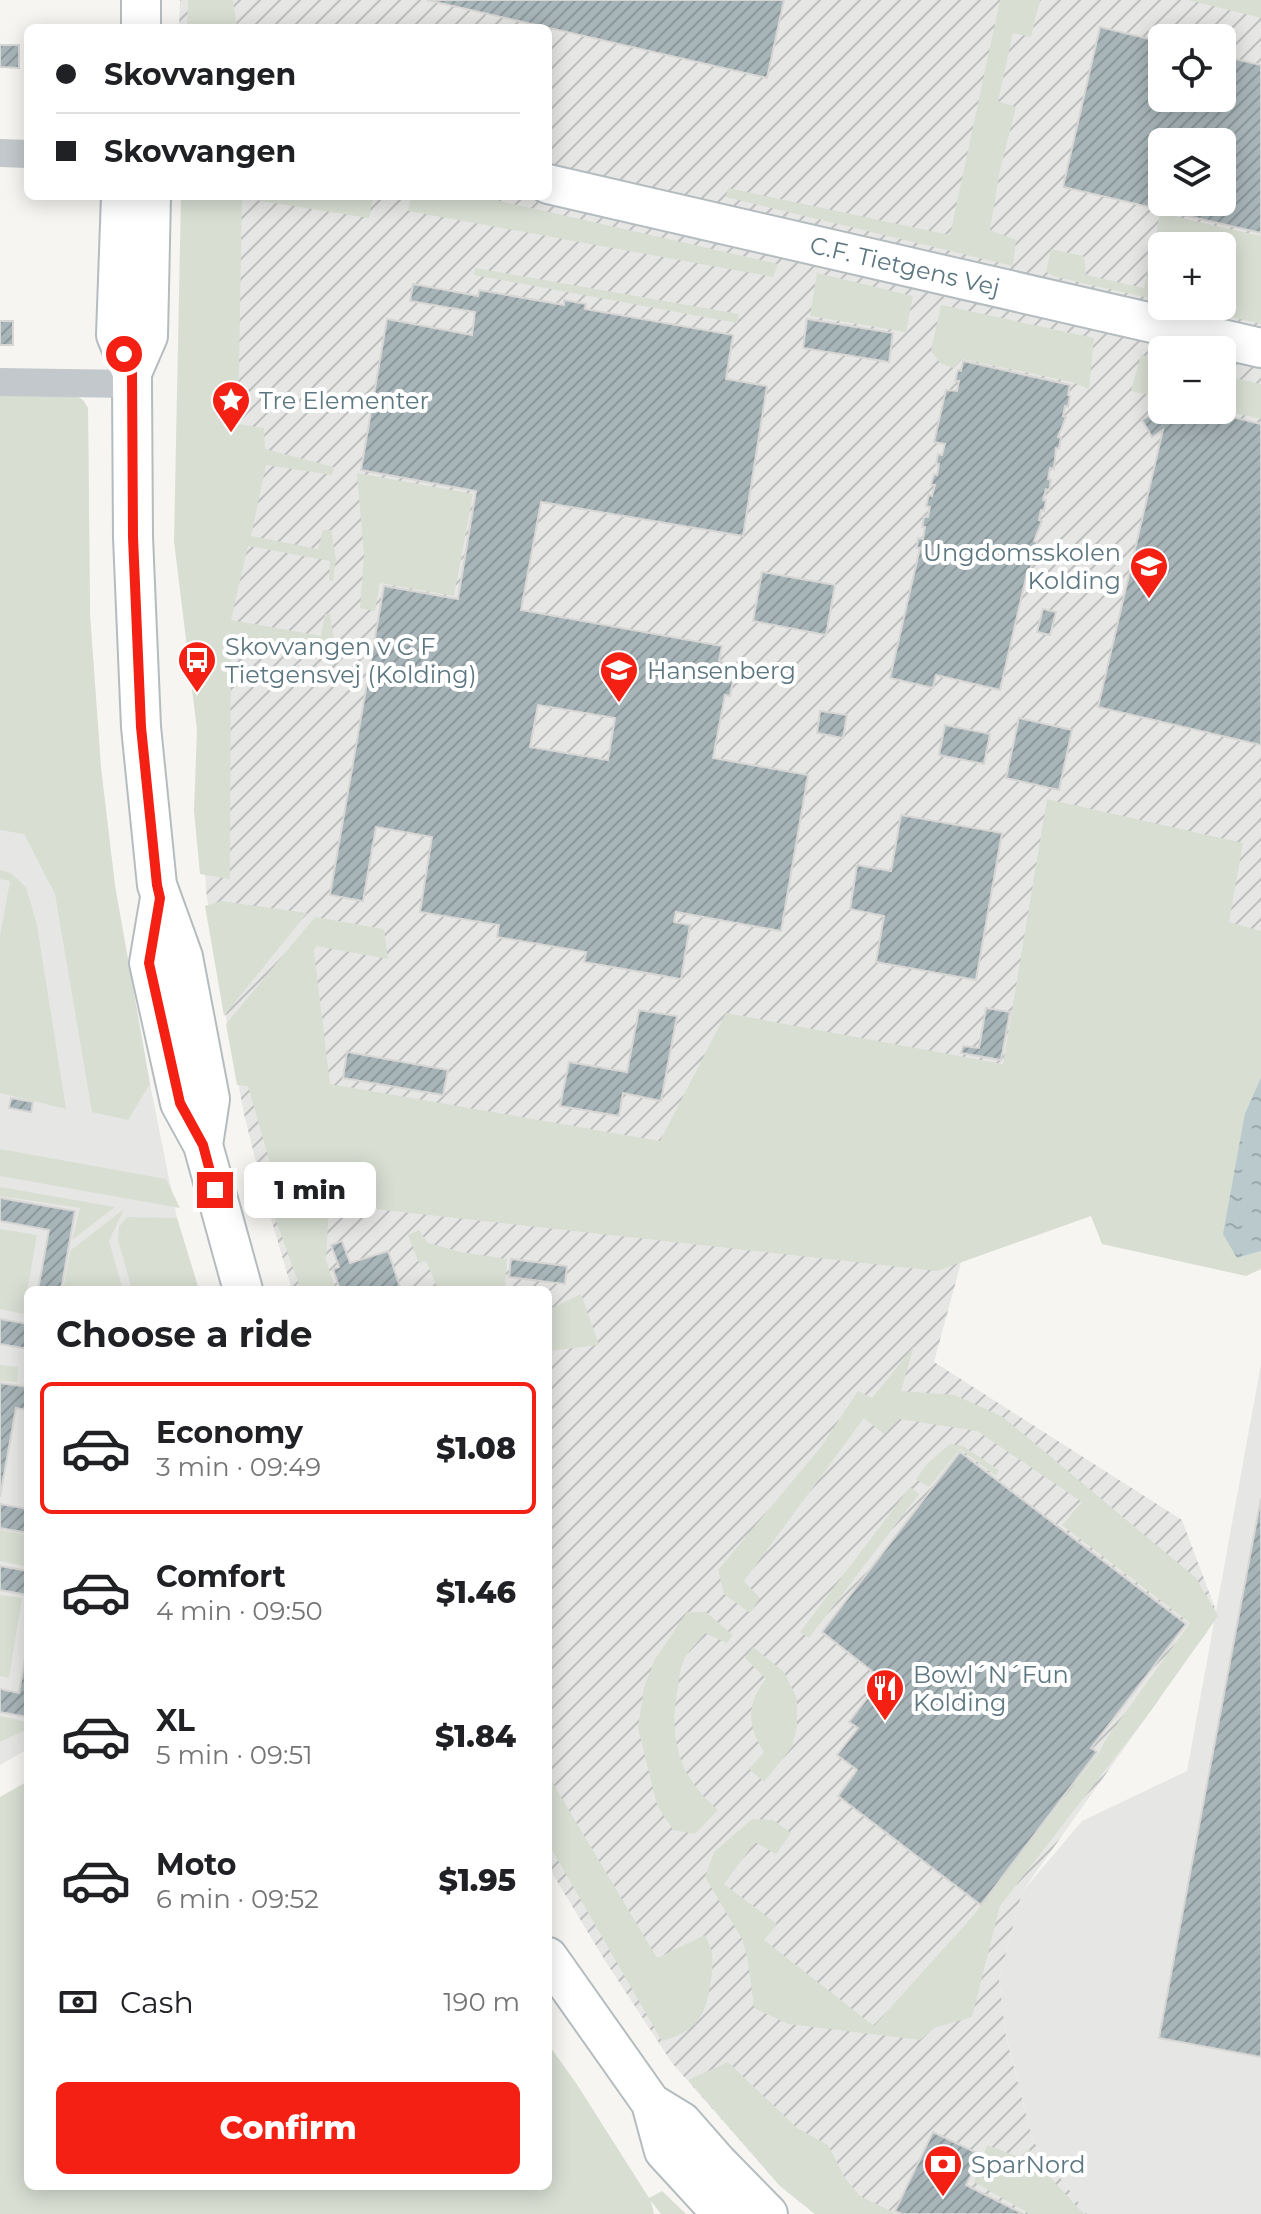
<!DOCTYPE html>
<meta charset="utf-8">
<style>
:root{--surface:#fff;--page:#f6f6f6;--text:#202124;--muted:#757577;--line:#e0e0e0;--accent:#f42013}
body{margin:0;font-family:Montserrat,sans-serif;background:var(--page);color:var(--text);height:100vh;display:flex;flex-direction:column;font-size:30px;white-space:nowrap}
*{box-sizing:border-box;margin:0}
p{font-size:26px;color:var(--muted)}
.icon{flex:none;width:44px;height:44px;fill:none;stroke:currentColor;stroke-width:2;stroke-linecap:round;stroke-linejoin:round}
.map{position:relative;flex:1;overflow:hidden}
.panel{position:absolute;left:24px;top:1286px;width:528px;height:904px;display:flex;flex-direction:column;background:var(--surface);border-radius:12px;box-shadow:0 4px 20px #0003}
.panel>*{flex:none}
.guide{position:absolute;left:24px;top:24px;width:528px;height:176px;border-radius:12px;box-shadow:0 4px 20px #0003;display:grid;align-content:center;height:176px;padding:0 32px;background:var(--surface)}
.fabs{position:absolute;left:1148px;top:24px;display:grid;gap:16px}
.fabs a{display:grid;place-items:center;width:88px;height:88px;border-radius:12px;background:var(--surface);box-shadow:0 4px 20px #0003;font-size:40px}
.end{position:absolute;width:36px;height:36px;margin:-18px;border:10px solid #f42013;background:#fff;box-shadow:0 0 0 4px #fff}
.from{border-radius:50%}
.bubble{position:absolute;height:56px;border-radius:12px;background:var(--surface);box-shadow:0 4px 20px #0003;font-size:26px;font-weight:800;line-height:56px;text-align:center}
.guide b{display:flex;align-items:center;gap:28px;height:76px;font-size:30px}
.guide b+b{border-top:2px solid var(--line)}
.guide i{width:20px;height:20px;background:var(--text)}
ul{padding:0;list-style:none}
li{display:flex;align-items:center;gap:24px;height:132px;margin:0 16px 12px;padding:0 16px;border:4px solid transparent;border-radius:12px}
li div{flex:1}
li b{display:block;font-size:30px}
li em{font-style:normal;font-weight:800}
li.active{border-color:var(--accent)}
li>.icon{width:72px;height:72px;stroke-width:1.5}
h2{padding:0 32px;font-size:36px;line-height:96px}
.pay{display:flex;align-items:center;gap:20px;height:88px;padding:0 32px;font-size:30px}
.pay p{margin-inline-start:auto}
.button{display:flex;gap:16px;margin-top:auto;padding:16px 32px}
.button a{flex:1;height:92px;border-radius:12px;background:var(--accent);color:#fff;font-size:32px;font-weight:800;line-height:92px;text-align:center}
.map>svg:first-child{display:block}
.built{fill:#e6e7e5}
.industrial{fill:url(#industrial-furrows);fill-rule:evenodd}
.green{fill:#d8ded2}
.water{fill:url(#water-ripples)}
.building{fill:url(#building-hatch);stroke:#d7d6d4;stroke-width:2;fill-rule:evenodd}
.lines{fill:none;stroke-linecap:round;stroke-linejoin:round}
.secondary-casing{stroke:#b4bcbf;stroke-width:42}
.street{stroke:#c2c8cb;stroke-width:28}
.secondary{stroke:#fff;stroke-width:38}
.route{stroke:#f42013;stroke-width:10}
.labels{text-anchor:middle;dominant-baseline:central;stroke-width:8;stroke-linejoin:round;paint-order:stroke}
.street-label{font-size:24px;fill:#5d7780;stroke:#fff}
.poi-label{font-size:24px;fill:#5d7780;stroke:#fff;text-anchor:start}
</style>
<div class="map">
<svg width="1261" height="2214" viewBox="0 0 1261 2214">
<defs>
<pattern id="industrial-furrows" width="10" height="10" patternUnits="userSpaceOnUse" patternTransform="scale(2)"><rect width="10" height="10" fill="#e6e7e5"/><path d="M-1 1l2-2M0 10L10 0M9 11l2-2" fill="none" stroke="#bec0bf"/></pattern>
<pattern id="water-ripples" width="26" height="14" patternUnits="userSpaceOnUse" patternTransform="scale(2)"><rect width="26" height="14" fill="#bacacc"/><path d="M2 4q2-2 4 0t4 0M15 11q2-2 4 0t4 0" fill="none" stroke="#9aa9ab"/></pattern>
<pattern id="building-hatch" width="6" height="6" patternUnits="userSpaceOnUse" patternTransform="scale(2)"><rect width="6" height="6" fill="#a8b5b8"/><path d="M-1 1l2-2M0 6l6-6M5 7l2-2" fill="none" stroke="#8c989b"/></pattern>
</defs>
<rect width="100%" height="100%" fill="#f6f5f1"/>
<path class="built" d="M0,394L83,400L88,408L90,615L101,768L115,886L150,1084L177,1218L199,1290H28V1749L0,1765Z
M1261,1364V2214H1087L1033,2141L1006,2036L999,1979L1022,1892L1082,1821L1187,1771Z"/>
<path class="industrial" d="M180,0H1261V975L1051,932L934,1362L1182,1520L1218,1616L1022,1892L999,1979L1006,2037L1033,2141L1087,2214H815L780,2186L672,2063L604,1959L548,1866V1290H292L265,1198L244,1114L216,963L206,890L184,196H548V28H179ZM1162,38H1222V98H1162ZM1162,142H1222V202H1162ZM1162,246H1222V306H1162ZM1162,350H1222V410H1162Z"/>
<path class="green" d="M188,0H233L237,28H187Z
M1000,0H1040L1031,37L1013,33L998,101L1016,107L1000,170L990,230L1016,240L1013,266L726,197L728,188L950,235Z
M1188,0H1261V18Z
M181,196H373L369,218L242,198L238,424L264,428L265,449L334,467L332,475L266,465L251,536L318,549L323,530H331L336,559L333,581L329,580L330,561L248,546L231,620L321,636L325,614H330L334,639L332,654L231,638L230,879L200,874L194,811L197,730L174,541Z
M411,196H478L778,264L773,277L408,211Z
M1160,213L1261,236V324L1183,306H1222V246H1162V301L1056,277L1046,272L1051,249L1084,256L1086,275L1144,288Z
M475,268L739,314L737,323L474,275Z
M817,273L913,296L906,332L810,316Z
M941,305L1094,338L1089,389L1072,382L962,359L953,368L940,363L931,351Z
M1141,355L1162,360V398L1131,391Z
M1222,375L1261,384V419L1220,410H1222Z
M0,394L75,395L83,400L88,408L90,615L101,768L115,886L150,1084L128,1120L92,1112L55,894L24,834L0,830Z
M357,473L473,494L454,596L380,583L375,611L360,608L364,556Z
M1047,799L1243,843L1229,922L1261,931V1077L1245,1113L1237,1258L1261,1251V1269L1246,1276L1102,1244L1091,1216L937,1271L329,1204L326,1260L336,1290H301L268,1198H280L248,1086L237,1085L226,1024L315,917L384,929L388,959L316,946L314,951L330,1084L660,1141L726,1013L1003,1064Z
M0,870L11,873L26,887L37,925L66,1109L0,1093V936L10,881L0,879Z
M221,901L307,913L224,1016L205,906Z
M0,1149L166,1179L180,1208L0,1176Z
M0,1187L115,1207L72,1240L80,1208L0,1196Z
M124,1209L109,1241L123,1290H63L70,1251Z
M127,1217L177,1218L199,1290H132L118,1240L119,1227Z
M0,1229L37,1235L23,1314L0,1309Z
M419,1230L428,1243L461,1252L507,1259L505,1290H438L426,1261L419,1263L408,1235Z
M581,1294L599,1345L548,1351V1310Z
M914,1346L901,1391L955,1395L1003,1417L1196,1578L1218,1616L1144,1720L1000,1906L972,2017L934,2028L920,2040L788,2024L754,2008L748,1961L742,1939L705,1877L714,1852L752,1819L773,1820L791,1833L776,1854L755,1842L724,1884L777,1924L764,1940L874,2026L972,1917L1101,1750L1104,1742L1190,1623L1062,1525L1082,1502L977,1431L899,1419L884,1434L864,1418L744,1581L760,1598L750,1613L724,1594L718,1570L821,1447L858,1391L872,1398Z
M0,1365L18,1367L17,1382L0,1381Z
M950,1444L963,1446L999,1470L996,1476L960,1449L929,1487L916,1479L928,1463Z
M910,1487L919,1494L809,1638L800,1632Z
M0,1530L28,1535V1567L0,1561Z
M0,1595L22,1598L9,1678L0,1676Z
M687,1612H706L733,1635L727,1643L705,1633C698,1642 687,1652 683,1662C680,1669 679,1679 678,1687C668,1737 678,1776 718,1810L695,1834L673,1830L657,1805L638,1728L644,1687L655,1659Z
M753,1647L784,1672L797,1699V1727L792,1747L764,1782L749,1769L764,1752C747,1726 746,1704 766,1679L745,1658Z
M0,1716L28,1722V1729L0,1742Z
M548,1775L657,1958L705,1935C708,1941 711,1947 712,1953C714,1968 709,2005 700,2017C692,2030 677,2037 662,2041L548,1843Z
M28,1781V2186H548V2044L576,2083L649,2198L662,2191L686,2214H661L651,2201L654,2214H0V1797Z
M728,2062L797,2128L828,2145L845,2178L860,2196L897,2214H815L780,2186L688,2080Z
M987,2145L1019,2157L1029,2149L1055,2183L1084,2214H1030L974,2182Z"/>
<path class="water" d="M1261,1077V1251L1237,1258L1223,1234L1245,1113Z"/>
<path class="building" d="M427,0H784L767,78Z
M1100,27L1162,42V98H1222V39L1234,42L1230,58L1261,65V233L1063,187ZM1162,142H1222V202H1162Z
M1183,30L1216,38H1181Z
M0,45H19V68L0,67Z
M413,284L478,296L479,290L564,305V300L586,304L585,309L733,335L726,379L767,386L743,536L541,502L521,610L722,646L719,661L736,665L730,696L725,695L713,758L808,775L781,931L676,912L674,922L690,925L681,979L584,962L586,952L497,937L499,925L420,912L432,837L376,827L363,901L330,895L384,586L458,599L476,491L361,470L387,319L472,335L475,312L410,301ZM538,705L615,718L608,760L530,747Z
M807,319L893,333L889,362L803,348Z
M0,321H13V345H0Z
M963,361L1070,385L1068,395L1070,396L1068,407L1065,406L1063,416L1066,417L1058,437H1061L1059,449L1056,448L1054,469L1050,468L1048,479L1051,480L1049,490L1046,489L1043,500H1046L1044,511L1041,510L1039,520L1042,521L1034,541L1037,542L1035,553L1031,552L1029,562L1032,563L1029,573H1027L1000,690L936,675L933,688L890,678L920,548H917L918,538L923,539L925,527H922L924,517H928L930,507L926,506L929,495L932,496L935,485H931L934,474L937,475L939,464H936L938,454L942,455L945,444L934,442L946,390L957,391L959,381H955L958,370L961,371Z
M1159,410L1165,420L1168,410H1202L1261,424V745L1098,707L1163,430L1152,437L1142,420Z
M762,572L835,585L826,635L753,621Z
M1043,609L1056,612L1050,635L1037,632Z
M820,711L847,715L843,738L817,733Z
M1019,718L1072,730L1059,790L1006,778Z
M945,725L990,734L984,764L939,755Z
M901,815L1002,833L976,980L876,962L884,916L850,909L857,865L891,871Z
M986,1008L1010,1012L1001,1060L961,1053L963,1046L979,1048Z
M639,1010L677,1016L661,1101L623,1093L619,1116L560,1106L569,1062L627,1072Z
M347,1052L448,1070L443,1095L343,1078Z
M11,1098L33,1102L31,1112L9,1108Z
M0,1198L75,1211L61,1290H38L49,1230L0,1221Z
M342,1241L350,1263L388,1251L401,1290H340L333,1269L339,1267L331,1245Z
M511,1259L567,1266L565,1284L509,1277Z
M0,1319L28,1324V1349L0,1344Z
M0,1383L28,1387V1410L16,1408L0,1497Z
M960,1452L1186,1624L1091,1748L1097,1752L981,1905L838,1796L857,1770L837,1755L858,1728L849,1722L882,1679L822,1632Z
M1261,1498V2057L1159,2038Z
M0,1504L28,1509V1533L0,1528Z
M0,1566L28,1571V1595L0,1590Z
M28,1641V1717L0,1712V1689L19,1693Z
M933,2132L981,2155L966,2185L1023,2214H902L895,2211Z"/>
<g class="lines">
<defs>
<path id="secondary" d="M141,28V0
M548,184L1261,348
M121,196L116,335L132,373
M151,196L148,336L132,373V384L133,537L141,727L157,885L183,957L210,1099L203,1145
M160,898L149,963L180,1103L203,1145L243,1290
M548,1957L651,2103L664,2151L722,2214
M651,2103L682,2122L718,2163L768,2214"/>
</defs>
<use href="#secondary" class="secondary-casing"/>
<path class="street" d="M0,153L28,154
M0,382L132,384"/>
<use href="#secondary" class="secondary"/>
</g>
<g class="lines">
<path class="route" d="M124,354L132,373L133,537L141,727L157,885L160,898L149,963L180,1103L203,1145L215,1190"/>
</g>
<defs>
<symbol id="sight-pin" viewBox="-11 -11 22 30"><path d="M0 17L-7.5 6A9.5 9.5 0 1 1 7.5 6Z" fill="#f42013" stroke="#fff"/><path d="M0-6L1.8-2.2L6-1.7L2.9 1.2L3.7 5.4L0 3.3L-3.7 5.4L-2.9 1.2L-6-1.7L-1.8-2.2Z" fill="#fff"/></symbol>
<symbol id="university-pin" viewBox="-11 -11 22 30"><path d="M0 17L-7.5 6A9.5 9.5 0 1 1 7.5 6Z" fill="#f42013" stroke="#fff"/><path d="M0-5L7-2L0 1L-7-2ZM-4 1L0 2.5L4 1V4Q0 6-4 4Z" fill="#fff"/></symbol>
<symbol id="bus-pin" viewBox="-11 -11 22 30"><path d="M0 17L-7.5 6A9.5 9.5 0 1 1 7.5 6Z" fill="#f42013" stroke="#fff"/><path d="M-5-6H5V4H4V6H2V4H-2V6H-4V4H-5ZM-3.5-4V0h7V-4ZM-3.5 1.2v1.5H-2V1.2ZM2 1.2v1.5H3.5V1.2Z" fill="#fff"/></symbol>
<symbol id="restaurant-pin" viewBox="-11 -11 22 30"><path d="M0 17L-7.5 6A9.5 9.5 0 1 1 7.5 6Z" fill="#f42013" stroke="#fff"/><path d="M-5-6h1v4h1v-4h1v4h1v-4h1v5L-1.5 .5V6h-2V.5L-5-1ZM5-6V6H3V1.5H1.5Q1.5-4 5-6Z" fill="#fff"/></symbol>
<symbol id="bank-pin" viewBox="-11 -11 22 30"><path d="M0 17L-7.5 6A9.5 9.5 0 1 1 7.5 6Z" fill="#f42013" stroke="#fff"/><path d="M-6-4H6V4H-6ZM0-2.3a2.3 2.3 0 1 0 0 4.6a2.3 2.3 0 1 0 0-4.6Z" fill="#fff"/></symbol>
</defs>
<g fill-rule="evenodd">
<use href="#sight-pin" x="209" y="378" width="44" height="60"/>
<use href="#university-pin" x="1127" y="544" width="44" height="60"/>
<use href="#bus-pin" x="175" y="638" width="44" height="60"/>
<use href="#university-pin" x="597" y="648" width="44" height="60"/>
<use href="#restaurant-pin" x="863" y="1666" width="44" height="60"/>
<use href="#bank-pin" x="921" y="2142" width="44" height="60"/>
</g>
<g class="labels">
<g class="street-label">
<text transform="translate(905 266) rotate(13)">C.F. Tietgens Vej</text>
</g>
<g class="poi-label">
<text x="259" y="400">Tre Elementer</text>
<text x="1121" y="552" text-anchor="end">Ungdomsskolen<tspan x="1121" dy="28">Kolding</tspan></text>
<text x="225" y="646">Skovvangen v C F<tspan x="225" dy="28">Tietgensvej (Kolding)</tspan></text>
<text x="647" y="670">Hansenberg</text>
<text x="913" y="1674">Bowl´N´Fun<tspan x="913" dy="28">Kolding</tspan></text>
<text x="971" y="2164">SparNord</text>
</g>
</g>
</svg>
<div class="fabs">
<a><svg class="icon" aria-label="locate" viewBox="0 0 24 24"><circle cx="12" cy="12" r="6"/><path d="M12 2v4M12 18v4M2 12h4M18 12h4"/></svg></a>
<a><svg class="icon" aria-label="layers" viewBox="0 0 24 24"><path d="M12 4l9 5-9 5-9-5zM3 14l9 5 9-5"/></svg></a>
<a>+</a>
<a>−</a>
</div>
<i class="end from" style="left:124px;top:354px"></i>
<i class="end" style="left:215px;top:1190px"></i>
<div class="bubble" style="left:244px;top:1162px;width:132px">1 min</div>
<div class="guide">
<b><i class="from"></i>Skovvangen</b>
<b><i></i>Skovvangen</b>
</div>
<section class="panel">
<h2>Choose a ride</h2>
<ul>
<li class="active"><svg class="icon" aria-label="car" viewBox="0 0 24 24"><path d="M5 17H2v-5l4-1 3-4h7l3 4 3 1v5h-3M9 17h6M6 11h13"/><circle cx="7" cy="17" r="2"/><circle cx="17" cy="17" r="2"/></svg><div><b>Economy</b><p>3 min · 09:49</p></div><em>$1.08</em></li>
<li><svg class="icon" aria-label="car" viewBox="0 0 24 24"><path d="M5 17H2v-5l4-1 3-4h7l3 4 3 1v5h-3M9 17h6M6 11h13"/><circle cx="7" cy="17" r="2"/><circle cx="17" cy="17" r="2"/></svg><div><b>Comfort</b><p>4 min · 09:50</p></div><em>$1.46</em></li>
<li><svg class="icon" aria-label="car" viewBox="0 0 24 24"><path d="M5 17H2v-5l4-1 3-4h7l3 4 3 1v5h-3M9 17h6M6 11h13"/><circle cx="7" cy="17" r="2"/><circle cx="17" cy="17" r="2"/></svg><div><b>XL</b><p>5 min · 09:51</p></div><em>$1.84</em></li>
<li><svg class="icon" aria-label="car" viewBox="0 0 24 24"><path d="M5 17H2v-5l4-1 3-4h7l3 4 3 1v5h-3M9 17h6M6 11h13"/><circle cx="7" cy="17" r="2"/><circle cx="17" cy="17" r="2"/></svg><div><b>Moto</b><p>6 min · 09:52</p></div><em>$1.95</em></li>
</ul>
<div class="pay"><svg class="icon" aria-label="cash" viewBox="0 0 24 24"><path d="M3 7h18v10H3z"/><circle cx="12" cy="12" r="2"/></svg>Cash<p>190 m</p></div>
<div class="button"><a>Confirm</a></div>
</section>
</div>
